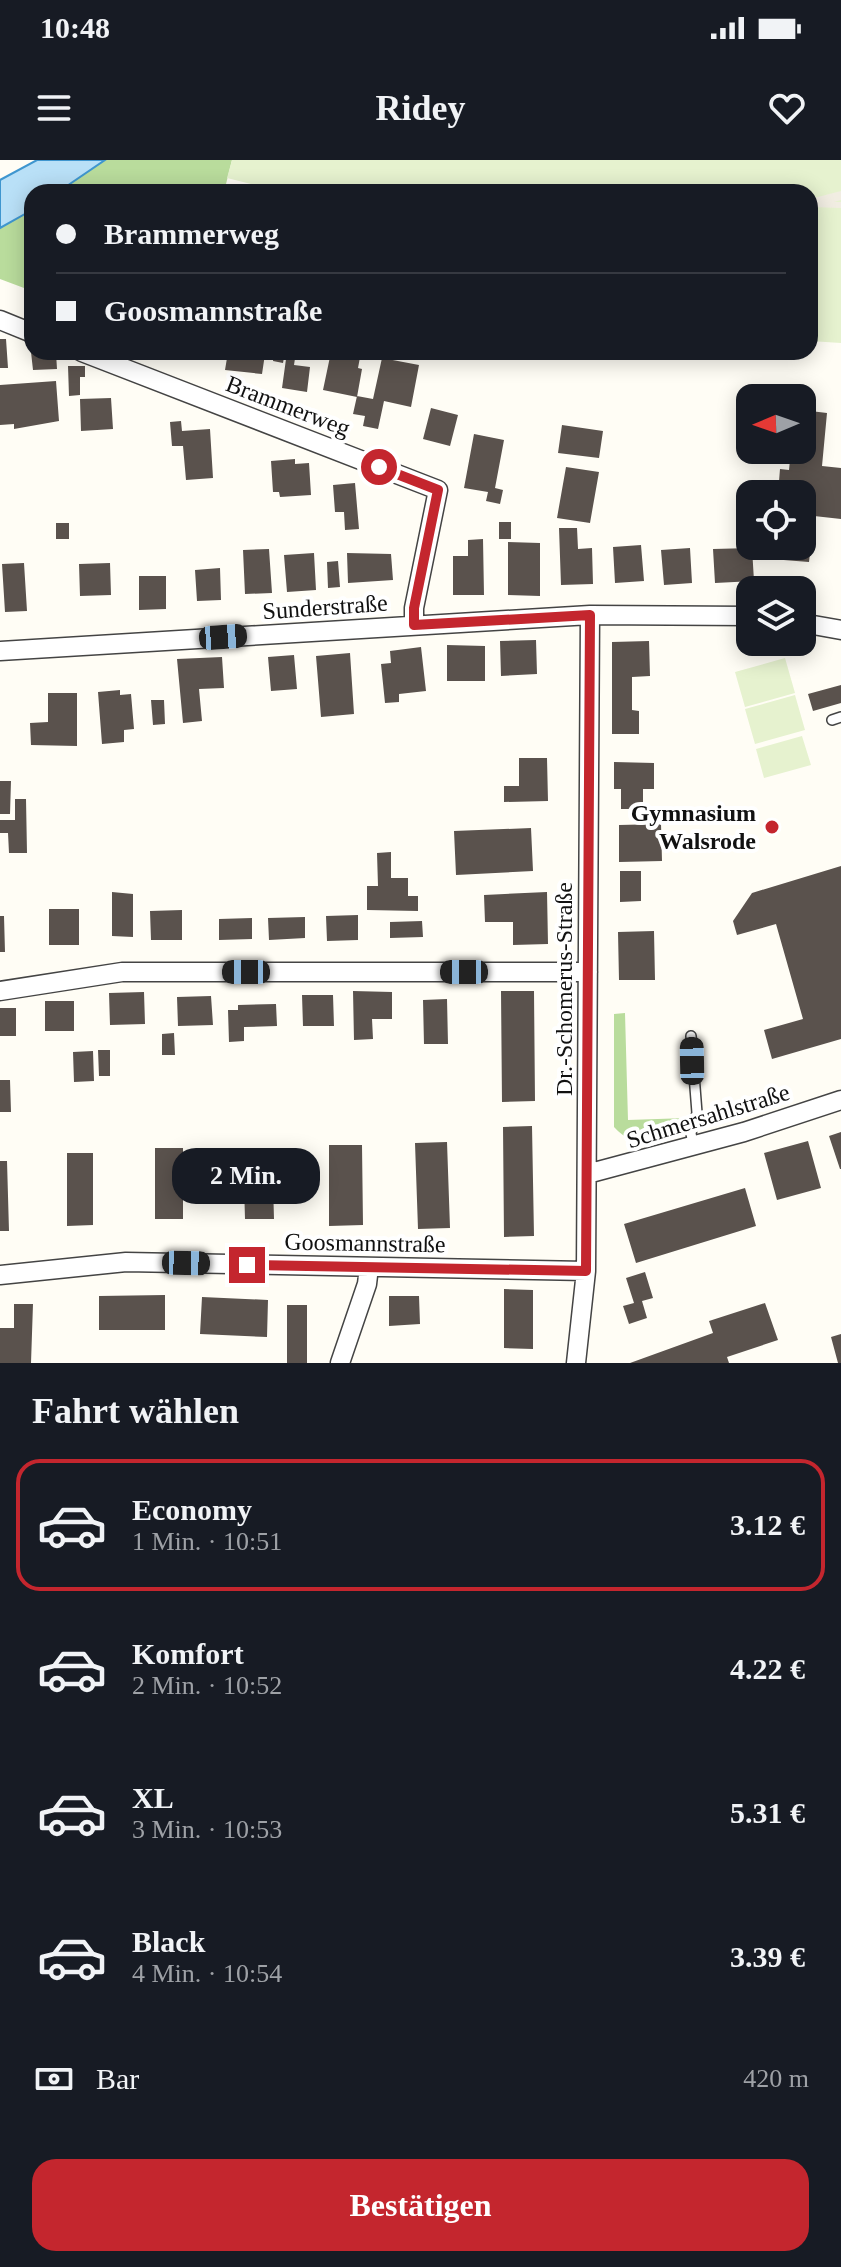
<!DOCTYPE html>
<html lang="de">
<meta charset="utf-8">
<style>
:root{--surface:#171b24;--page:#242831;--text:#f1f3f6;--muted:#9ea1a6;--line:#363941;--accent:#c4262e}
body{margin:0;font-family:Georgia,serif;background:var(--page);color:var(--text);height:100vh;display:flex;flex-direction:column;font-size:30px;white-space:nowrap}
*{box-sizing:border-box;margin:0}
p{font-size:26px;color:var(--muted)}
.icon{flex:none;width:44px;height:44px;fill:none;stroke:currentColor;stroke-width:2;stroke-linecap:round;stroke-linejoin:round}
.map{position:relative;height:1203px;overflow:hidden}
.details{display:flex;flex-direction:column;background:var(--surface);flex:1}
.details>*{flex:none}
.guide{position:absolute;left:24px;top:24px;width:794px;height:176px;border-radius:24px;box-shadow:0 4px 20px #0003;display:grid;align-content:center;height:176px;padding:0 32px;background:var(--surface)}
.needle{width:52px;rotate:268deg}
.fabs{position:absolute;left:736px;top:224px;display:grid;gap:16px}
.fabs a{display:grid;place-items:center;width:80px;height:80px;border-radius:16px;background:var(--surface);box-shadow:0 4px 20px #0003;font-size:40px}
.end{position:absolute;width:36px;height:36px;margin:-18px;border:10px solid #c4262e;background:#fff;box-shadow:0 0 0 4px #fff}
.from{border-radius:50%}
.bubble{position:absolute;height:56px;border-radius:24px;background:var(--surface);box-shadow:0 4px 20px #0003;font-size:26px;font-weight:800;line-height:56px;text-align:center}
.car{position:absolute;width:24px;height:48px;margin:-24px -12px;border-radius:10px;box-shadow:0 0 6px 2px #0007;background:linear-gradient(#222 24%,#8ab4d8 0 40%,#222 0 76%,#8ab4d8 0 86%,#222 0)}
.guide b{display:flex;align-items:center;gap:28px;height:76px;font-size:30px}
.guide b+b{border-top:2px solid var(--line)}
.guide i{width:20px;height:20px;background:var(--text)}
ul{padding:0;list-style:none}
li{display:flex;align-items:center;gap:24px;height:132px;margin:0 16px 12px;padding:0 16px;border:4px solid transparent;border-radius:24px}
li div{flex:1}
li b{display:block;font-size:30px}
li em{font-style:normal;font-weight:800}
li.current{border-color:var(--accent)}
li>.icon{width:72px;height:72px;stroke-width:1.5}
h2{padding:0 32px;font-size:36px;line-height:96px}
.pay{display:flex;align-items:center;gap:20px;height:88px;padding:0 32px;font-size:30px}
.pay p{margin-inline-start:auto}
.action{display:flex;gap:16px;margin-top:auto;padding:16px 32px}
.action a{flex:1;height:92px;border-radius:24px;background:var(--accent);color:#fff;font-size:32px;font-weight:800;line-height:92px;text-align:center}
.status{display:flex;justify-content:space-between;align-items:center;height:56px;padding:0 40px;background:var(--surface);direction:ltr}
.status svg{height:22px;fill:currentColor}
header{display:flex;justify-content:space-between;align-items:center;height:104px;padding:0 32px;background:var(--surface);font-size:36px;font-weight:800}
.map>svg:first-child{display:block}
.forest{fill:#b9dc9c}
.pitch{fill:#e6f2cf}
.plaza{fill:#f1ede2}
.water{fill:#b9e0f7;stroke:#3f96cf;stroke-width:2}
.building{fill:#5a524d}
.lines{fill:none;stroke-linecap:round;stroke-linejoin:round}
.service-casing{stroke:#444;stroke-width:12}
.minor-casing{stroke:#444;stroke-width:21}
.service{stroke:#fff;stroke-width:9}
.minor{stroke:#fff;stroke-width:18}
.route{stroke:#c4262e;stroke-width:10}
.poi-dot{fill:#c4262e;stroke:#fff;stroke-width:3}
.labels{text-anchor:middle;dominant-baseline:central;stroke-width:8;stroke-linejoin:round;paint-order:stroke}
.street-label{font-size:24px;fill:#111;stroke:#fff}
.poi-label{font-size:24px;font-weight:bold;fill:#111;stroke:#fff;text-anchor:end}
</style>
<div class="status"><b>10:48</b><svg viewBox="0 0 49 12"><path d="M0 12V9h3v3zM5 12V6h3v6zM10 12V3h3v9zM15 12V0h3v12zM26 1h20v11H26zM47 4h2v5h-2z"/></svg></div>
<header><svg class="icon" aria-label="menu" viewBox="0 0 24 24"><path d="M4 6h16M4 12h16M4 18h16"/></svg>Ridey<svg class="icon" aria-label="heart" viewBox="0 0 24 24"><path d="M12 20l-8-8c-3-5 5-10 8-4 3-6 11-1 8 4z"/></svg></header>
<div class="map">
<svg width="841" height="1203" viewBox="0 0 841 1203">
<rect width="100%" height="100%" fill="#fffdf5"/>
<path class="forest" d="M105,0H232L224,32H58Z
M32,50V131L0,119V68Z
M625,853L628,960L687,958L683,974C656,983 635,990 614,967V854Z"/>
<path class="pitch" d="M232,0H841V183L810,181V32H283L227,18Z
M785,498L795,533L745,547L735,512Z
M795,535L805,570L755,584L745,549Z
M802,576L811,605L764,618L756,589Z"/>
<path class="plaza" d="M841,31V40L834,42H841V48L810,47V39Z"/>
<path class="water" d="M37,0H105L58,32H32V50L0,68V20Z"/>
<path class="building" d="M0,179H6L8,208H0Z
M31,192L56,193L57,209L33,210Z
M228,192L265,194L262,214L225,210Z
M274,192H285L283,203L273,201Z
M287,192H296L294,205L310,207L307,232L282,228Z
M331,192H361L358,208L362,209L357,237L323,230Z
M382,198L419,205L411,247L384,241L378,269L363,266L365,256L353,254L357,236L373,239Z
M68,206H85V217H80V235L69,236Z
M56,221L59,261L14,269V264L0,265V225Z
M111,238L113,269L81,271L80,239Z
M431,248L458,255L450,286L423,279Z
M802,250L827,253L822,306L841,308V359L814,356L809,402L771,399L773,386H802V334H778L780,309L789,310L791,290H802Z
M181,261L182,271L210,269L213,318L186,320L183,286H172L170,262Z
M562,265L603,271L599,298L558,293Z
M474,274L504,280L495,328L503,330L500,344L486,341L488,332L464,328Z
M295,299V304L309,303L311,335L280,337L279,332H273L271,301Z
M566,307L599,312L590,363L557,358Z
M355,323L359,369L345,370L344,352H335L333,325Z
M499,362H511V379H499Z
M56,363H69V379H56Z
M559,368H577L578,389L592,388L593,424L561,425Z
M483,379L484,435H453V396H468V380Z
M508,382L540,383V436L508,435Z
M641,385L644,421L615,423L613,387Z
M690,388L692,423L664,425L661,390Z
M752,388L754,421L715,423L713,389Z
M269,389L272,433L245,434L243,390Z
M314,393L316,430L287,432L284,395Z
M347,393L391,394L393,420L348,423Z
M338,401L340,427L328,428L327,402Z
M24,403L27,451L5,452L2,404Z
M110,403L111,435L80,436L79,404Z
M220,408L221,440L197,441L195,410Z
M139,416H166V449L139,450Z
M536,480L537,514L501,516L500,481Z
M649,481L650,516L632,517V550L639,551V574H612V482Z
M447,485L485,486V521H447Z
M421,487L426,531L399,534V542L385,543L381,504L391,503L390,491Z
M350,493L354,554L321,557L316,496Z
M294,495L297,529L271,531L268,497Z
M222,497L224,528L199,529L202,561L183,563L177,499Z
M841,525V543L813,551L808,534Z
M120,530V535L131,534L134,569L124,570V582L102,584L98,532Z
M48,533H77V586L31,585L30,563L48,562Z
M151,540H164L165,564L153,565Z
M519,598H547L548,641L504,642V626H519Z
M614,602L654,603V629H643V649H621V629H614Z
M0,621H11L10,654H0Z
M15,639H26L27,693H9L8,673H0V660H15Z
M661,664L662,701L619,702V665Z
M531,668L533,711L456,715L454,671Z
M391,692V718H408V736H418V751L367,750V726H378L377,693Z
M841,706V879L772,899L764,870L803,859L776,764L737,775L733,761L752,733Z
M620,711H641V741L620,742Z
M112,732L133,734V777L112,776Z
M547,732L548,784L513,785V762H485L484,735Z
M49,749H79V785H49Z
M182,750V780H151L150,751Z
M358,755V780L327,781L326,756Z
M0,756H4L5,792H0Z
M305,757V778L269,780L268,758Z
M252,758V779L219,780V759Z
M422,761L423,777L390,778V762Z
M654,771L655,820H619L618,772Z
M353,831L392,832V859H372L373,879L354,880Z
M501,831H534L535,941L502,942Z
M144,832L145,864L110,865L109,833Z
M302,835H333L334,866H303Z
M211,836L213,865L178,866L177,837Z
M447,839L448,884H424L423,840Z
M45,841H74V871H45Z
M276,844L277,866L244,867V881L229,882L228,850H238V845Z
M0,848H16V876H0Z
M174,873L175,895H162V874Z
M98,890H110V916H99Z
M93,891L94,921L74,922L73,892Z
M0,920H10L11,952H0Z
M532,966L534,1076L504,1077L503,967Z
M841,972V1009H840L829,976Z
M808,981L821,1028L777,1040L764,993Z
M447,982L450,1068L418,1069L415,983Z
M329,985H362L363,1065L329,1066Z
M155,988H183V1059H155Z
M243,989H272L274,1059H245Z
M67,993H93V1065L67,1066Z
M0,1001H7L9,1071H0Z
M745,1028L756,1066L636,1103L624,1064Z
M645,1112L653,1138L642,1141L647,1158L629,1164L623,1146L634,1143L626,1118Z
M504,1129L533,1130V1189L504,1188Z
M165,1135V1170H99V1136Z
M389,1136H419L420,1164L389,1166Z
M202,1137L268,1140L267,1177L200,1174Z
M765,1143L778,1180L727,1197L729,1203H630L713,1173L709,1161Z
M14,1144H33L31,1203H0V1168H14Z
M287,1145H307V1203H287Z
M841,1174V1203H838L831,1177Z"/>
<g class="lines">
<defs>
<path id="service" d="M832,560L841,557
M691,876L697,953L691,973L693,986"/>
<path id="minor" d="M0,160L32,173
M82,192L438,330L414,448V465
M802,463L841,470
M0,491L590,455L750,456
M0,831L122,812H588
M587,1014L744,972L841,940
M0,1115L126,1102L586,1111
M340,1203L367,1124L369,1107
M576,1203L586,1111L590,455"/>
</defs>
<use href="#service" class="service-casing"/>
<use href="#minor" class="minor-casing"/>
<use href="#service" class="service"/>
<use href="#minor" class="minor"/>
</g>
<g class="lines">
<path class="route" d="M247,1105L586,1111L590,455L414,465V448L438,330L379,307"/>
</g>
<circle class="poi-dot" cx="772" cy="667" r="8"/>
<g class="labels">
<g class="street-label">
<text transform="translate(288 246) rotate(21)">Brammerweg</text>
<text transform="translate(325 447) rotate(-4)">Sunderstraße</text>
<text transform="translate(564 829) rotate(-90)">Dr.-Schomerus-Straße</text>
<text transform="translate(708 956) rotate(-17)">Schmersahlstraße</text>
<text transform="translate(365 1083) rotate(1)">Goosmannstraße</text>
</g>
<g class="poi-label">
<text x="756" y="653">Gymnasium<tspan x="756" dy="28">Walsrode</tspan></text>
</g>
</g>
</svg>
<div class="fabs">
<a><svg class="needle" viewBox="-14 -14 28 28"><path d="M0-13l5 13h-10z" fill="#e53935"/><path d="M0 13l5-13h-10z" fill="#9ea1a6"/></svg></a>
<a><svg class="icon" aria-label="locate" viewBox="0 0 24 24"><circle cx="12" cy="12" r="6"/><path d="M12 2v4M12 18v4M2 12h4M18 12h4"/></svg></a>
<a><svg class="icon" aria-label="layers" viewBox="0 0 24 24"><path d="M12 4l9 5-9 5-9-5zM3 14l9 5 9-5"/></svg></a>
</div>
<i class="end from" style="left:379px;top:307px"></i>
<i class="end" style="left:247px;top:1105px"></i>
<div class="bubble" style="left:172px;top:988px;width:148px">2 Min.</div>
<i class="car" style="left:223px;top:477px;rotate:86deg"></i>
<i class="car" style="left:246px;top:812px;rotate:270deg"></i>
<i class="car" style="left:464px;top:812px;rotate:270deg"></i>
<i class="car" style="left:692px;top:901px;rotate:359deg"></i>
<i class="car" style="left:186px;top:1103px;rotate:91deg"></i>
<div class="guide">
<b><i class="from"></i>Brammerweg</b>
<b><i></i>Goosmannstraße</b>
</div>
</div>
<section class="details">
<h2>Fahrt wählen</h2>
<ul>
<li class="current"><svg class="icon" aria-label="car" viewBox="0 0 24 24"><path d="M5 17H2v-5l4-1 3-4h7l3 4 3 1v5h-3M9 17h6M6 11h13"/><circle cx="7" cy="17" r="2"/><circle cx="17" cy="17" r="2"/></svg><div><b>Economy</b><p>1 Min. · 10:51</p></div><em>3.12 €</em></li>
<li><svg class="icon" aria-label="car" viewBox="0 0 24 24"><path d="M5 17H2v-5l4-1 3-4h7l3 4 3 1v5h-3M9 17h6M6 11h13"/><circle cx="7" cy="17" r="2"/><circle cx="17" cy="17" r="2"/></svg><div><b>Komfort</b><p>2 Min. · 10:52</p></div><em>4.22 €</em></li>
<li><svg class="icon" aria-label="car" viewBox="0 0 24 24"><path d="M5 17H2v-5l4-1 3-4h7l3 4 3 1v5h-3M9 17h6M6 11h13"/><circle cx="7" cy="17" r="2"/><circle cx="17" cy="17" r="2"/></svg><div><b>XL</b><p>3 Min. · 10:53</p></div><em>5.31 €</em></li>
<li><svg class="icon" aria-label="car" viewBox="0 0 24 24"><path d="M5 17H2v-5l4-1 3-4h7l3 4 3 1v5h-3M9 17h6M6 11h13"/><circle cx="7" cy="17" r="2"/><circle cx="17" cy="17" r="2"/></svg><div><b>Black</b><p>4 Min. · 10:54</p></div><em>3.39 €</em></li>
</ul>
<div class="pay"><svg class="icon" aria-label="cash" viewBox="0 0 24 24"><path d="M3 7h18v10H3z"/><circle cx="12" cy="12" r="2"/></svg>Bar<p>420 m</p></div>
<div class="action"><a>Bestätigen</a></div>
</section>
